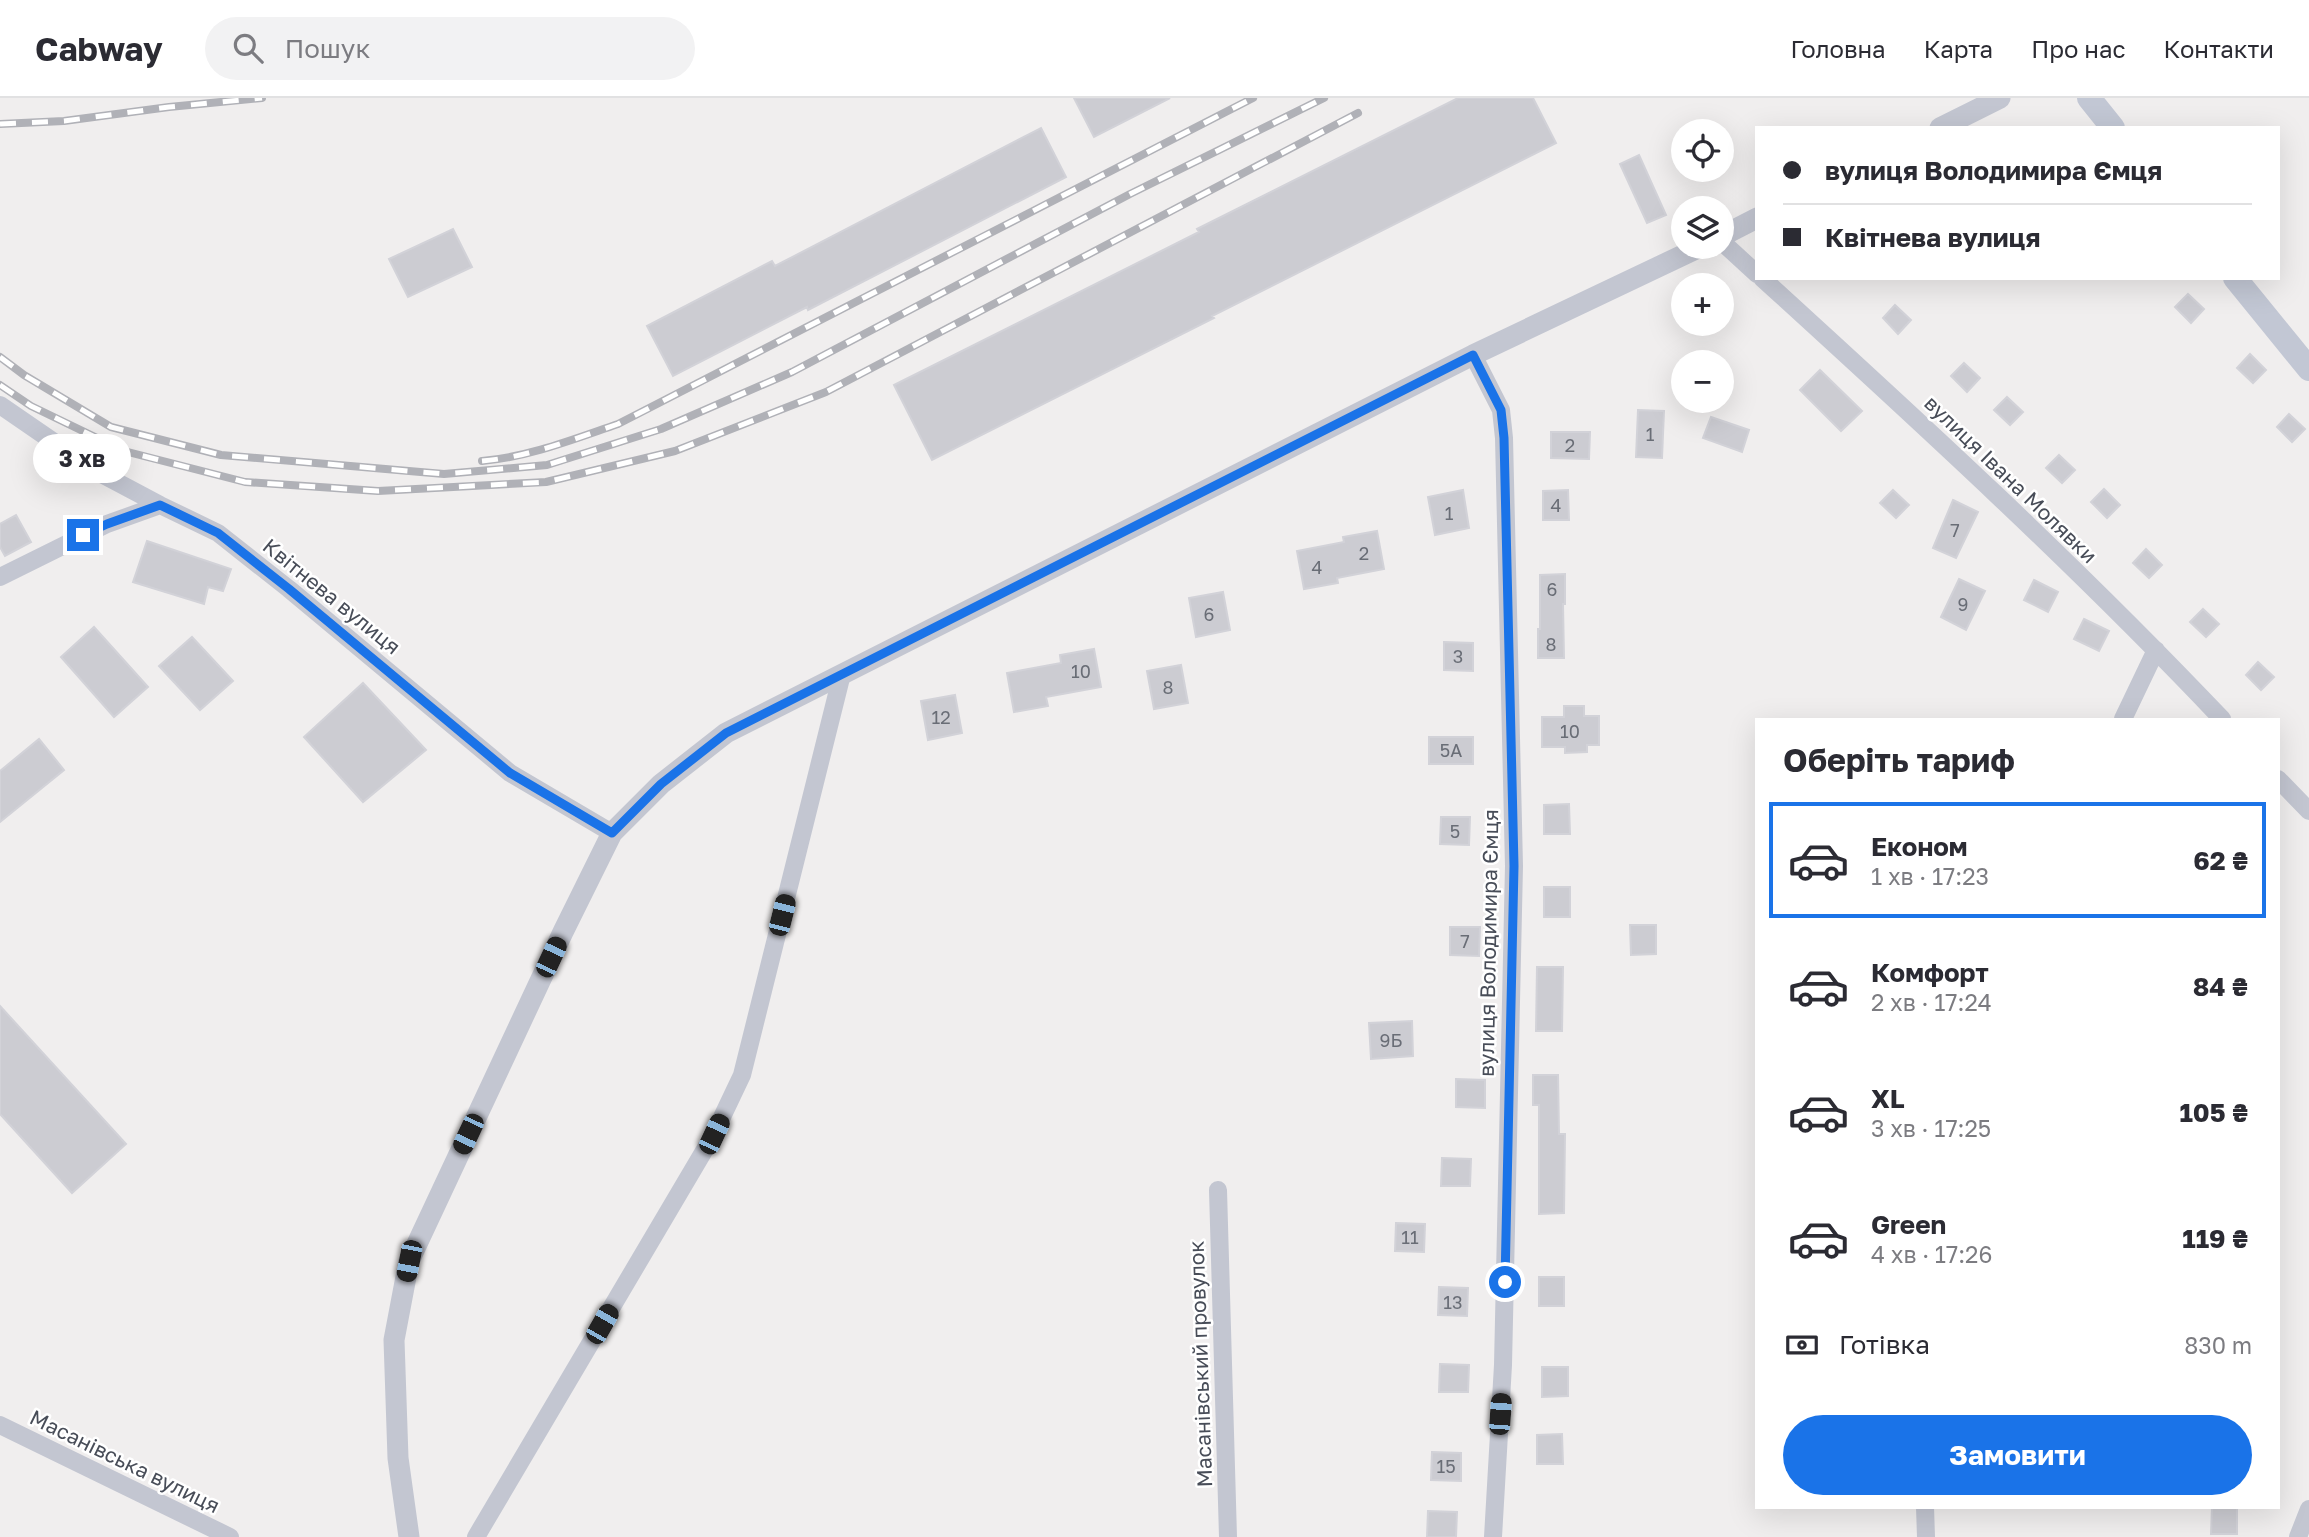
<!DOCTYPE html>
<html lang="uk">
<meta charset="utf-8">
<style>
:root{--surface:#fff;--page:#f2f2f3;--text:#2b2b33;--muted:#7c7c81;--line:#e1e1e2;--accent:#1a73e8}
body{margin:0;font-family:"Golos Text",sans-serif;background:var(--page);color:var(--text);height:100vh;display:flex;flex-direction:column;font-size:26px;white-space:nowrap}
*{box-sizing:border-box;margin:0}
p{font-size:23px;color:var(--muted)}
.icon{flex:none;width:38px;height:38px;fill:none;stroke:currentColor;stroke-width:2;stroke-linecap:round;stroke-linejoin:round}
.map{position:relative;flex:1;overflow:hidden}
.drawer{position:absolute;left:1755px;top:620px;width:525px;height:791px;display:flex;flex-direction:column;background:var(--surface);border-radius:0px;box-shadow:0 7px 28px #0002}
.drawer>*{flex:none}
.guide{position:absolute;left:1755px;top:28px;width:525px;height:154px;border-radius:0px;box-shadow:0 7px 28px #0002;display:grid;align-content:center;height:154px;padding:0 28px;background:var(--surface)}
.buttons{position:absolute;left:1671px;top:21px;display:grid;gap:14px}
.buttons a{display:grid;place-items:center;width:63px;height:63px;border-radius:50%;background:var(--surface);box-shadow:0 7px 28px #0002;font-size:35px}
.end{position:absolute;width:32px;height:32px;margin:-16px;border:9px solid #1a73e8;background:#fff;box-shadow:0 0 0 4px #fff}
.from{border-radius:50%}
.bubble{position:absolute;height:49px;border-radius:24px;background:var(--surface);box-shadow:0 7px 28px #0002;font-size:23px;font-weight:700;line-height:49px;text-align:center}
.car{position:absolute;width:21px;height:42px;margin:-21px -10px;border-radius:9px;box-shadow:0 0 5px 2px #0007;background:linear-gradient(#222 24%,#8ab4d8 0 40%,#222 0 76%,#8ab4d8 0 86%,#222 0)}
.guide b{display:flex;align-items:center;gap:24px;height:66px;font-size:26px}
.guide b+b{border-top:2px solid var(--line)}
.guide i{width:18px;height:18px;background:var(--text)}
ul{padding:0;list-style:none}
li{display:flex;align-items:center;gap:21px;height:116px;margin:0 14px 10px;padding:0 14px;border:4px solid transparent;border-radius:0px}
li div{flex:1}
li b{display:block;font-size:26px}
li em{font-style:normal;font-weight:700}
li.selected{border-color:var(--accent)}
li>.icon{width:63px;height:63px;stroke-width:1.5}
h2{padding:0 28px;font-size:32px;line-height:84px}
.pay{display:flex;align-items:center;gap:18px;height:77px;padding:0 28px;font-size:26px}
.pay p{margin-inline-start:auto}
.button{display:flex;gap:14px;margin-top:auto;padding:14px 28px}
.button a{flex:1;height:80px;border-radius:42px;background:var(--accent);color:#fff;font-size:28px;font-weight:700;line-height:80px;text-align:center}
header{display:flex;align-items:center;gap:42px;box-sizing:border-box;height:98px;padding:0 35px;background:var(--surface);border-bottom:2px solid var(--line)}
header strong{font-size:33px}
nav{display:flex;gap:38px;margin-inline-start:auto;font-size:24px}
.search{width:490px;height:63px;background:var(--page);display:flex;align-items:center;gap:18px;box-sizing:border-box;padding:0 24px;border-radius:38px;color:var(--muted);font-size:26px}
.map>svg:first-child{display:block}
.building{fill:#ccccd2;stroke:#d2d2d8;stroke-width:2}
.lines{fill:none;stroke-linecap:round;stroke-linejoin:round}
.minor{stroke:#c3c6d1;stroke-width:18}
.tertiary{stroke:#c3c6d1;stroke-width:21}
.secondary{stroke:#c2c7d4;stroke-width:24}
.rail-casing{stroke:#b0b1b7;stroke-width:8}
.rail{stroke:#fff;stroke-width:5;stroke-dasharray:16;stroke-linecap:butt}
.route{stroke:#1a73e8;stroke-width:9}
.labels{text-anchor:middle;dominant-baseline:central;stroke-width:5;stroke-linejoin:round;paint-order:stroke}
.number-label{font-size:18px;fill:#696d76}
.street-label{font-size:21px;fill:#484d58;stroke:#fff}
</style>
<header>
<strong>Cabway</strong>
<div class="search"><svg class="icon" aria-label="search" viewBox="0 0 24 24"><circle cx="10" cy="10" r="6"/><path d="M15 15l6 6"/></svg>Пошук</div>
<nav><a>Головна</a><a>Карта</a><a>Про нас</a><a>Контакти</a></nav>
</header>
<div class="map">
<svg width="2309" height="1439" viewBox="0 0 2309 1439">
<rect width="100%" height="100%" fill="#f0eeee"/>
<path class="building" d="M1074,0H1170L1094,39Z
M1458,0H1533L1556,45L1212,218L1214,220L932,362L894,287L1199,134L1197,131Z
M1041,30L1066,79L808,212L807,209L673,278L647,228L772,163L775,168Z
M1639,57L1666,117L1647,125L1620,66Z
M453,131L472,169L408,199L389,161Z
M2188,196L2204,211L2191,225L2175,209Z
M1895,207L1911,222L1898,236L1883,220Z
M2250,256L2266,272L2253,285L2237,270Z
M1964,265L1980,280L1967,294L1951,278Z
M1820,272L1862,313L1841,333L1800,292Z
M2007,299L2023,314L2010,327L1994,312Z
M1638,312L1664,313L1662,360L1636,359Z
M2289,316L2305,331L2292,344L2277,329Z
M1711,319L1749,332L1742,354L1703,340Z
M1551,334H1590L1589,361L1551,360Z
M2059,357L2075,372L2062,385L2046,370Z
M2104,391L2120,407L2107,420L2091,404Z
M1463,392L1469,430L1435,437L1428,399Z
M1568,392L1569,422H1543V393Z
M1893,392L1909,407L1896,420L1880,405Z
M1953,402L1978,414L1956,460L1933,450Z
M16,417L31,444L5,458L0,449V426Z
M1377,433L1384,471L1337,480L1338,485L1304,491L1297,453L1344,444L1343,439Z
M147,443L231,471L223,493L208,489L204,506L133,484Z
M2146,451L2162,467L2149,480L2133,465Z
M1565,476V506H1563L1564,560H1538V531H1540V477Z
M1959,481L1985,493L1966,532L1941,519Z
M2034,482L2058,494L2048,514L2024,502Z
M1223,494L1230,532L1196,539L1189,500Z
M2203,511L2219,526L2206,539L2190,524Z
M2084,521L2109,533L2099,553L2074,541Z
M94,529L148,589L114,619L61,559Z
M192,539L233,583L200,612L159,568Z
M1444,544L1473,545V573L1444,572Z
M1094,551L1101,589L1046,599L1048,608L1014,614L1007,575L1061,565L1060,557Z
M2258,564L2274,579L2261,592L2246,577Z
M1181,567L1188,605L1154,611L1147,573Z
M363,585L426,652L363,704L304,639Z
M955,597L962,635L928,642L921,603Z
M1564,608H1584V618H1599V647H1587V654L1565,655V649H1542V619H1564Z
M1429,639H1473V666H1429Z
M39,641L64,672L0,724V673Z
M1569,706L1570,736H1544V707Z
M1441,719H1470L1469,747L1440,746Z
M1544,789H1570V819H1544Z
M1630,827H1656V856L1631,857Z
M1450,829H1480L1479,858L1450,857Z
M1537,869H1563L1562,933H1536Z
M0,908L126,1046L72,1095L0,1016Z
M1412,923L1413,958L1371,961L1369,925Z
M1533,977H1558L1559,1036H1565L1564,1115L1539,1116V1007H1533Z
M1456,981L1485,982V1010L1456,1009Z
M1442,1060L1471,1061L1470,1088H1441Z
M1396,1125L1425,1126L1424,1154L1395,1153Z
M1539,1179H1564V1208H1539Z
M1439,1189L1468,1190L1467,1218L1438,1217Z
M1440,1266L1469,1267L1468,1294H1439Z
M1542,1269H1568V1298L1542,1299Z
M1562,1336L1563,1366H1537V1337Z
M1432,1354L1461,1355V1383L1431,1382Z
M2212,1409H2237V1436H2211Z
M1428,1413L1457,1414L1456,1439H1427Z"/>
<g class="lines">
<path class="minor" d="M1722,144L1757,176
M1762,180C1919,323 2076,467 2222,621
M1473,257L1501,312L1504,340L1514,768L1503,1267L1493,1439
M0,307L96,373L160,407
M0,479L107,426L160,407L218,435L289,491L510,675L612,735
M2123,621L2156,552
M2278,681L2309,713
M1218,1092L1228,1439
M0,1327L230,1439
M1925,1409L1926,1439
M476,1439L714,1036L742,977L842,576
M2298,1439L2309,1411"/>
<path class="tertiary" d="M1940,30L2000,0
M1722,138L1757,120
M409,1439L398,1360L394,1242L409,1163L563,834L612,735L661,686L726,635L1473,257L1700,149"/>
<path class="secondary" d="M2089,0L2113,30
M2235,180L2309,271"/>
<defs>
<path id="rail" d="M0,26L64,23L169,9L262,0
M0,259L24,277L111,329L221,357L444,376L547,367L661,331L792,274L1130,96L1324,0
M0,287L31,308L124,353L245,384L378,393L546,384L675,353L826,294L1358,15
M482,363C529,359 574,341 618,326L1253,0"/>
</defs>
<use href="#rail" class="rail-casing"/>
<use href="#rail" class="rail"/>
</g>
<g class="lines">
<path class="route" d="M83,437L107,426L160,407L218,435L289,491L510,675L612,735L661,686L726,635L1473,257L1501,312L1504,340L1514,768L1505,1184"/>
</g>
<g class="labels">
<g class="number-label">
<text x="1650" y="336">1</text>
<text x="1570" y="347">2</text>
<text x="1556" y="407">4</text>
<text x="1449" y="415">1</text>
<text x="1955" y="432">7</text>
<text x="1364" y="455">2</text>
<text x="1317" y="469">4</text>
<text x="1552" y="491">6</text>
<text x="1963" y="506">9</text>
<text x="1209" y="516">6</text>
<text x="1551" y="546">8</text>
<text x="1458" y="558">3</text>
<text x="1081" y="573">10</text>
<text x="1168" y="589">8</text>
<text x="941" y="619">12</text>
<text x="1570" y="633">10</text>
<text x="1451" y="652">5А</text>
<text x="1455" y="733">5</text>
<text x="1465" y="843">7</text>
<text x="1391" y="942">9Б</text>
<text x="1410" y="1139">11</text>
<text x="1453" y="1204">13</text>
<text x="1446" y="1368">15</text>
</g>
<g class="street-label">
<text transform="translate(2011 381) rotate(44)">вулиця Івана Молявки</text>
<text transform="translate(332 498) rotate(39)">Квітнева вулиця</text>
<text transform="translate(1488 845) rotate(-89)">вулиця Володимира Ємця</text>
<text transform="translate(1200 1266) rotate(-92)">Масанівський провулок</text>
<text transform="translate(125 1363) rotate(26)">Масанівська вулиця</text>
</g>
</g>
</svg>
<div class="buttons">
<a><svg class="icon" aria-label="locate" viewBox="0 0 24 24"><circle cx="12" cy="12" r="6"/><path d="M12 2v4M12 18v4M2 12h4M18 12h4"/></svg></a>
<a><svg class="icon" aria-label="layers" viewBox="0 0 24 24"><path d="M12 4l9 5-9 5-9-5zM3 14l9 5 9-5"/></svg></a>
<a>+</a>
<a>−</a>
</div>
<i class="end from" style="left:1505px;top:1184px"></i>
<i class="end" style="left:83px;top:437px"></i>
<div class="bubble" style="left:33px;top:336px;width:98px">3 хв</div>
<i class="car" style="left:782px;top:817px;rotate:14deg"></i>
<i class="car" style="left:551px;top:859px;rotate:25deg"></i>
<i class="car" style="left:468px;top:1036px;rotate:205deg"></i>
<i class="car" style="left:714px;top:1036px;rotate:25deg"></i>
<i class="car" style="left:409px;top:1163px;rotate:191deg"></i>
<i class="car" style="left:602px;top:1226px;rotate:30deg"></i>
<i class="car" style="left:1500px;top:1316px;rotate:4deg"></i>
<div class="guide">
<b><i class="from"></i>вулиця Володимира Ємця</b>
<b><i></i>Квітнева вулиця</b>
</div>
<section class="drawer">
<h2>Оберіть тариф</h2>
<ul>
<li class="selected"><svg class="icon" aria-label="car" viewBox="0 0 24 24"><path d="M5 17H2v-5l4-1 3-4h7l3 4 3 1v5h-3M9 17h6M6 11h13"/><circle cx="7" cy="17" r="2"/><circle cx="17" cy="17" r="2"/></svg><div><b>Економ</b><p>1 хв · 17:23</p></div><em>62 ₴</em></li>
<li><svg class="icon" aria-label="car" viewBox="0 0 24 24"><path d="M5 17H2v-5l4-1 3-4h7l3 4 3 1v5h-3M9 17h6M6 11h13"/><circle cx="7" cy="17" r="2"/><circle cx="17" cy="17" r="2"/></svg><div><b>Комфорт</b><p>2 хв · 17:24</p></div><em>84 ₴</em></li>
<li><svg class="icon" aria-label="car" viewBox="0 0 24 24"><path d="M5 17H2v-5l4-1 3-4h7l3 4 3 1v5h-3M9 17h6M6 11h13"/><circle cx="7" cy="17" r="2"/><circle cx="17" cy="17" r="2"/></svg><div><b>XL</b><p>3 хв · 17:25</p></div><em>105 ₴</em></li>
<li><svg class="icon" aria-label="car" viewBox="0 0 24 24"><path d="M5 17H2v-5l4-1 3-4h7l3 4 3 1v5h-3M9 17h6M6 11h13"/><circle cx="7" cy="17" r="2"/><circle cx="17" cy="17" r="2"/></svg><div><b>Green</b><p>4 хв · 17:26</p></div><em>119 ₴</em></li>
</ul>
<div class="pay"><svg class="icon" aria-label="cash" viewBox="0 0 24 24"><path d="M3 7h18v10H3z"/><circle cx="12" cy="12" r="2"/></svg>Готівка<p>830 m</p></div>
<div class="button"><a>Замовити</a></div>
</section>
</div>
